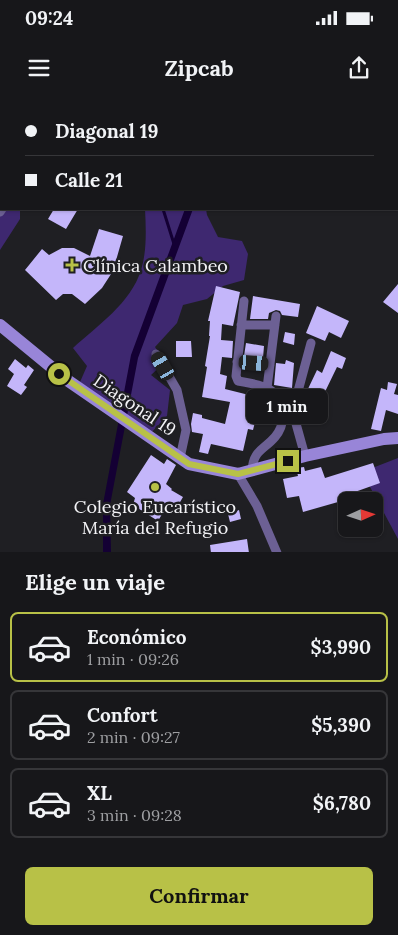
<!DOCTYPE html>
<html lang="es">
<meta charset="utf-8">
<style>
:root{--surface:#17171a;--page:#242427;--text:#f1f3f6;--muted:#9e9fa2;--line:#363639;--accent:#b8c147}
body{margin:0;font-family:Lora,serif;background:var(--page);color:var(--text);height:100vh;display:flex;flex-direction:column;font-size:19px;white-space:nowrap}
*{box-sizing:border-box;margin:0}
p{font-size:16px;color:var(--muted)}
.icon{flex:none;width:28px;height:28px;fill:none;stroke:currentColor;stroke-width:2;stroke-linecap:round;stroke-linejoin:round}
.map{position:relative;height:452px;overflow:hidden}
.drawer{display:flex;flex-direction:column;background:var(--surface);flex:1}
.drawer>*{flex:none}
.guide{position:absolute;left:0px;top:0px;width:399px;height:110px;box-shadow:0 1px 4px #0004,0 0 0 1px var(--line);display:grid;align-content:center;height:110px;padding:0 25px;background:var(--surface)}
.needle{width:32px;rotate:87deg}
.fabs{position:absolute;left:338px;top:392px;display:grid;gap:10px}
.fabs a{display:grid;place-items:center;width:45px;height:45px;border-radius:8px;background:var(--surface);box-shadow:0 1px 4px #0004,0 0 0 1px var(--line);font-size:25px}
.end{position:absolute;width:22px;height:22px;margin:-11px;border:6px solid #b8c147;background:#111;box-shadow:0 0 0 2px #111}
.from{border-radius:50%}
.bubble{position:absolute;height:35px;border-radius:8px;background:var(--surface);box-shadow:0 1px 4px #0004,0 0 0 1px var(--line);font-size:16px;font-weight:800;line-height:35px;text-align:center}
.car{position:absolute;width:15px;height:30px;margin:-15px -8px;border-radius:6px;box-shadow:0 0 4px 1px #0007;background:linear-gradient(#222 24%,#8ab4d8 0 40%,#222 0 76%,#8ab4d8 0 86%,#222 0)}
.guide b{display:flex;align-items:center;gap:18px;height:48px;font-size:19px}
.guide b+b{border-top:1px solid var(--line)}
.guide i{width:12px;height:12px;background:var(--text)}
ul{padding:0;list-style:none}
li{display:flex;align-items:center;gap:15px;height:70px;margin:0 10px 8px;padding:0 15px;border:2px solid var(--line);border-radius:8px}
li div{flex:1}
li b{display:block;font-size:19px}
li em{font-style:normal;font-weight:800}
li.active{border-color:var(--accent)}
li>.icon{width:45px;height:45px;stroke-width:1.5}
h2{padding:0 25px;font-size:22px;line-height:60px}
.primary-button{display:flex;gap:10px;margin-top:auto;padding:10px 25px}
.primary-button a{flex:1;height:58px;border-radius:8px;background:var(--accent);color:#111;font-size:20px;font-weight:800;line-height:58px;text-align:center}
.status{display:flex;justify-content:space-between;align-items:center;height:35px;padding:0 25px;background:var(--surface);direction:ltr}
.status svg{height:14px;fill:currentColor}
header{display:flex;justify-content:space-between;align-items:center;height:65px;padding:0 25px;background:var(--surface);font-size:22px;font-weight:800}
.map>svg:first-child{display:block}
.green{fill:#3e2870}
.water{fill:#140034}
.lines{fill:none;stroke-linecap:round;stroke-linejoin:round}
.stream{stroke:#140034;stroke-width:3}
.building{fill:#c4b6fa}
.street{stroke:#6c6094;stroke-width:9}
.secondary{stroke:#9885d8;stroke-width:12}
.route{stroke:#b8c147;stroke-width:6}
.poi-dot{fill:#b8c147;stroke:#1f1f23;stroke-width:2}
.labels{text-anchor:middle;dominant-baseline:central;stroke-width:5;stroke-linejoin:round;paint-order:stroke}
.poi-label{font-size:18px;fill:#f3f3f6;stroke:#1f1f23;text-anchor:start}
.street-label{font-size:18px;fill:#f3f3f6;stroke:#1f1f23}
</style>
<div class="status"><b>09:24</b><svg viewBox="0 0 49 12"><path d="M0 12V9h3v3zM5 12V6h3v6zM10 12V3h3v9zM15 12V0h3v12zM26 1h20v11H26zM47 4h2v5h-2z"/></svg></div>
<header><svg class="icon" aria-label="menu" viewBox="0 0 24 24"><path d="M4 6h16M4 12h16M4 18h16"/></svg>Zipcab<svg class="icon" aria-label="share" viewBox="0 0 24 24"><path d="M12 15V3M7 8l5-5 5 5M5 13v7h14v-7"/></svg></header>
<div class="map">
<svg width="398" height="453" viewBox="0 0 398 453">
<rect width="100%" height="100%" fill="#1f1f23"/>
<path class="green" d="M0,69L1,109H20V119L0,150Z
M145,109H206L207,115L218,137L242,141L248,154L244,180L223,186L207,199L183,205L177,223L155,247L165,262L151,275L170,290L167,316L149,335L80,282L87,266L73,248C97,226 131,203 141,170C147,151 146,129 145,109Z
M398,358V439L362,372Z"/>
<path class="water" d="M185,109H193L138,258L110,405L111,452L103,453V404L131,255Z"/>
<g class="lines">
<path class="stream" d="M0,5H1
M163,109L174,144"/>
</g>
<path class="building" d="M54,109H78L66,129L48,119Z
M99,129L123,136L113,171L102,188L85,204L72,194H63L56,200L25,170L42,149L49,155L62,148H74L90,156Z
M398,184V213L383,202Z
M216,186L240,192L233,226L222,224L221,240L233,241L232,258L222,257L220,274L227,276L225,289L261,298L253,330L248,329L243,351L211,344L208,354L199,352L203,334L192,332L191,324L193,313L202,315V318L225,324L230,302L202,297L207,267L205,266L210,236H209L210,221H208Z
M253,196L300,204L298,217L282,215L280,211L276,210L269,213L268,219H250Z
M317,206L349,221L341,238L329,232L325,241L306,233Z
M285,232L295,234L294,245L283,242Z
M176,241H191L192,257H176Z
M246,243L264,246L263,258L244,256Z
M331,251L346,258L342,269L337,267L322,298L307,291L317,270L322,273Z
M15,259L26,268L28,265L34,270L24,285L27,287L21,295L7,286L14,274L8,269Z
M286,260L294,263L292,288L274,285L276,263L285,264Z
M388,282L397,284L394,294L398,295V314L386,310L381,331L371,329L381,288L387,290Z
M151,355L164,364L167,359L176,365L166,384L172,389L171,390L183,397L176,409L168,404L158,421L133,405L135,398L127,392Z
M373,363L380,383L352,393L354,399L339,404L338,402L303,412L299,396L287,398L283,379L298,376L296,368L304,367L305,371L321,367L325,378Z
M239,410L241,419L230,422L228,414Z
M247,439L249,453H211L210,445Z"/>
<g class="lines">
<path class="street" d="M78,1L79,0
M0,51L1,52
M0,112L2,109
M244,201L236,276L238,281C248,283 260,284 269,289C285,299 287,323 275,337C264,350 253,350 252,371
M241,225H275
M156,254L177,290L186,330L180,358
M237,262L270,265
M267,288L276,216
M305,356L295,320L294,306L311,243
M238,374L257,406L277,453"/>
<path class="secondary" d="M0,225L67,280L189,364L238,374L305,356L384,339L398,338"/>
</g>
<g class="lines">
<path class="route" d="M59,274L189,364L238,374L288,361"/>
</g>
<g class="poi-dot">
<path d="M69.5 157.5h5v5h5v5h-5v5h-5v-5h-5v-5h5z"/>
<circle cx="155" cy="387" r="5"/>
</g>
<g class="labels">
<g class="poi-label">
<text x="83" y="165">Clínica Calambeo</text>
<text x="155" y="406" text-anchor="middle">Colegio Eucarístico<tspan x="155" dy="21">María del Refugio</tspan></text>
</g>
<g class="street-label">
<text transform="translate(135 305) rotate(34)">Diagonal 19</text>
</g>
</g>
</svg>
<div class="fabs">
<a><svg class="needle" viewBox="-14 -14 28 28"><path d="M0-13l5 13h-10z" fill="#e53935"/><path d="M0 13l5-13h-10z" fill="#9e9fa2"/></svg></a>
</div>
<i class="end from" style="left:59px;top:274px"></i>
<i class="end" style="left:288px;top:361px"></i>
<div class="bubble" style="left:246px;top:289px;width:82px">1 min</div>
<i class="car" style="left:254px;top:263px;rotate:94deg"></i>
<i class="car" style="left:163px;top:266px;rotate:330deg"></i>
<div class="guide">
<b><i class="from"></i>Diagonal 19</b>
<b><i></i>Calle 21</b>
</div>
</div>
<section class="drawer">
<h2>Elige un viaje</h2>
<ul>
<li class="active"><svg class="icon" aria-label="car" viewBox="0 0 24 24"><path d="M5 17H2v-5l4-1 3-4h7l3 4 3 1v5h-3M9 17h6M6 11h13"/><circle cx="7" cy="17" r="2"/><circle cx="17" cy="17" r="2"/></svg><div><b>Económico</b><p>1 min · 09:26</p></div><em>$3,990</em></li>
<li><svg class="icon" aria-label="car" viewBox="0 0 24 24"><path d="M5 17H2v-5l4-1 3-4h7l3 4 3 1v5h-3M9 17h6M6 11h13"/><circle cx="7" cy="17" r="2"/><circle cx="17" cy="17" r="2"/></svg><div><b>Confort</b><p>2 min · 09:27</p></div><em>$5,390</em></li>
<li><svg class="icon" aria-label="car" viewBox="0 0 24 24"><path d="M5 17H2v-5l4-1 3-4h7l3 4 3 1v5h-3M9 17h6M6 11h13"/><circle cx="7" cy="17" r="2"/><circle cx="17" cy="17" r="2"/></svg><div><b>XL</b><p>3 min · 09:28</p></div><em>$6,780</em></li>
</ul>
<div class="primary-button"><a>Confirmar</a></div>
</section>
